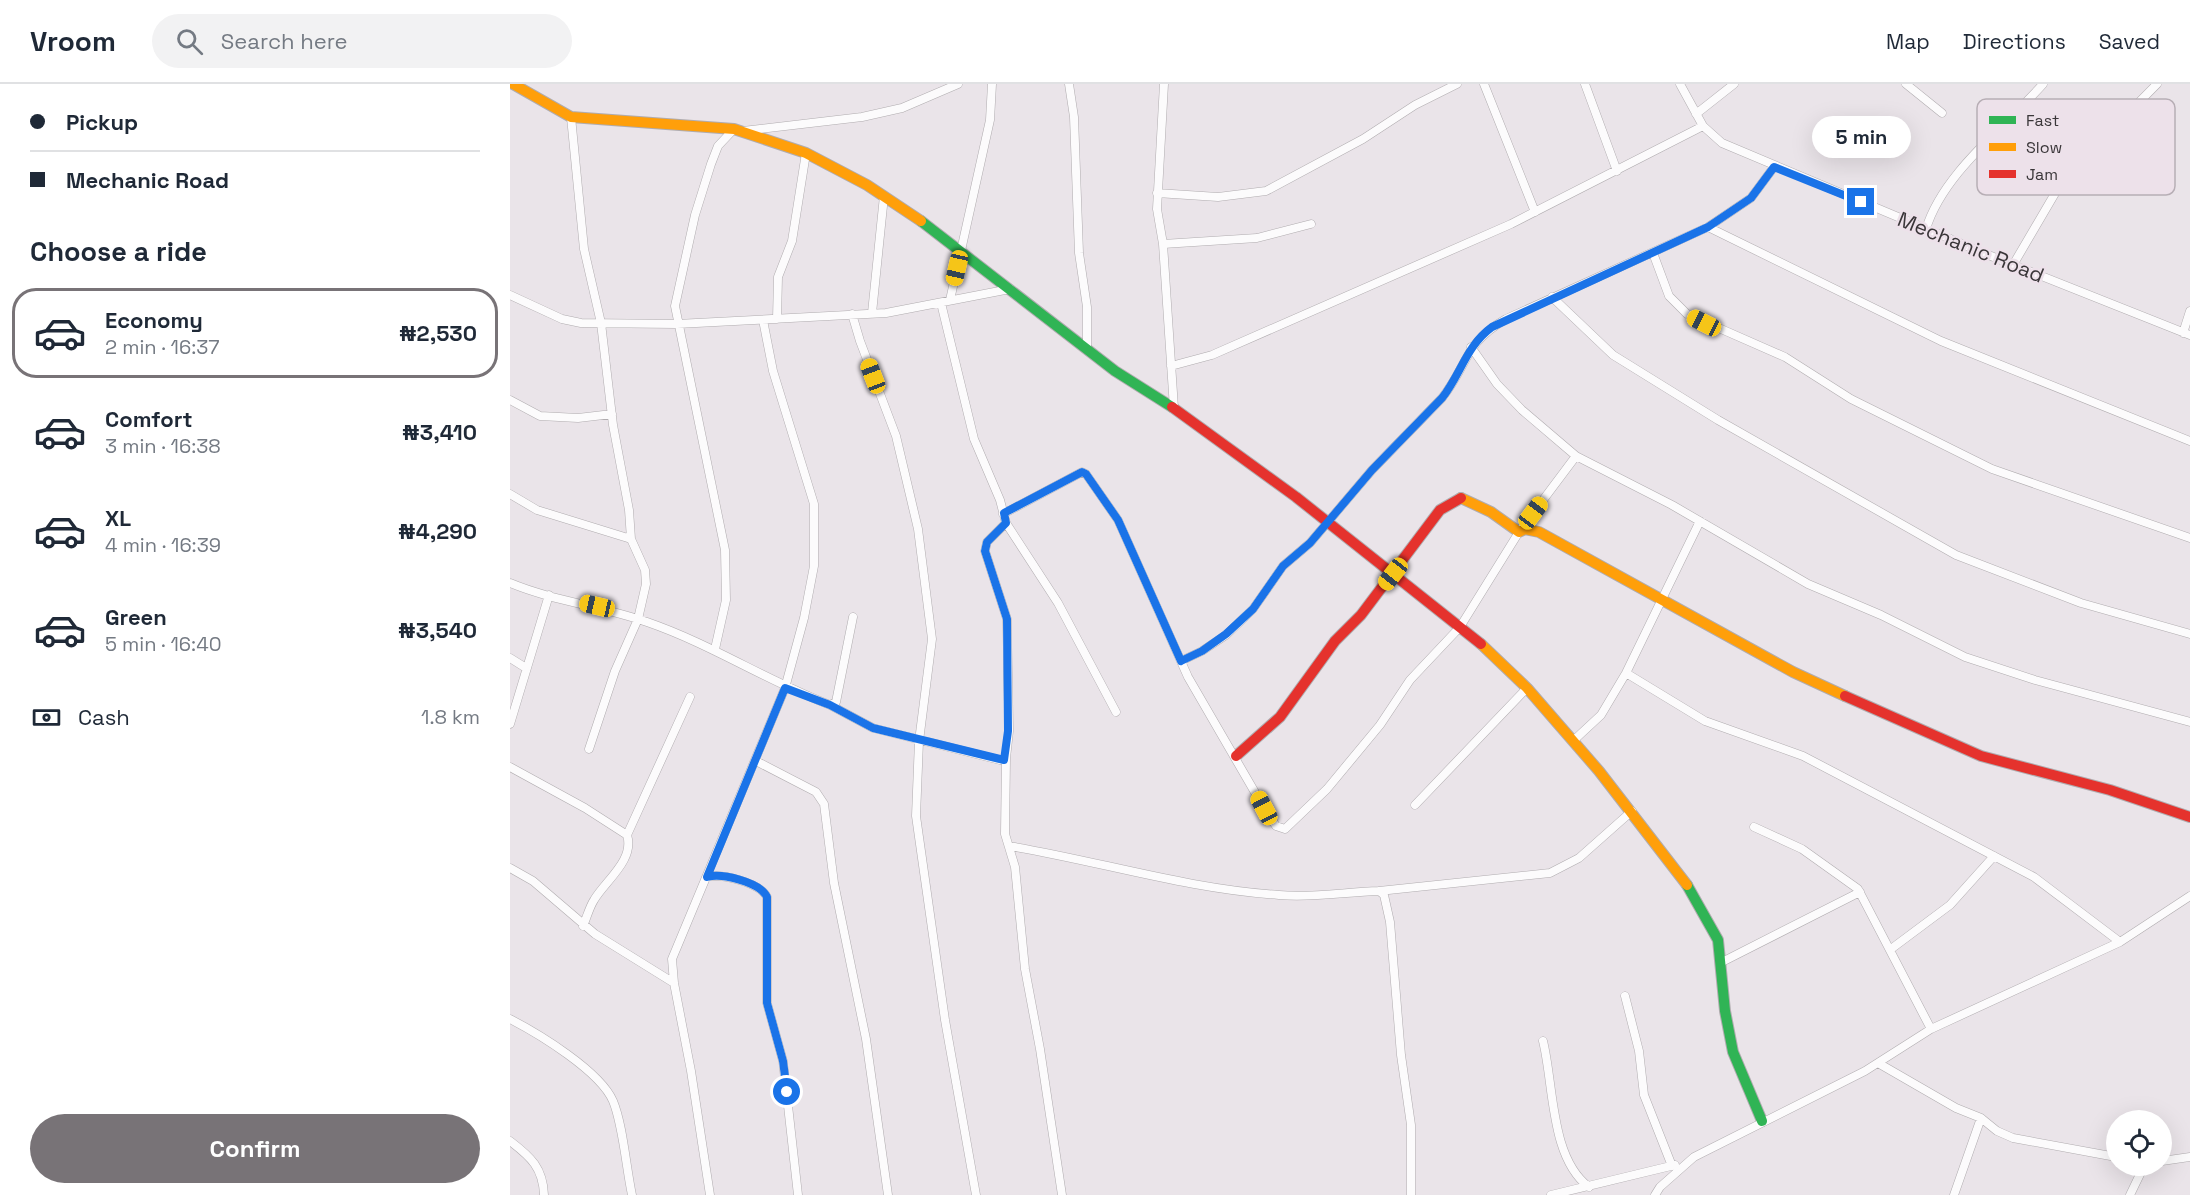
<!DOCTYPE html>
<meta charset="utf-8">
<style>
:root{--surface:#fff;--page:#f2f2f3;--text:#1f2937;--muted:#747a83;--line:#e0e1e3;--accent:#787377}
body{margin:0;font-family:"Space Grotesk",sans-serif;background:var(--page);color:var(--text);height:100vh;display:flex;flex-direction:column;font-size:22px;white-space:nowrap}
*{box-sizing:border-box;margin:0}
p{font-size:20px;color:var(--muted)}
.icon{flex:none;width:33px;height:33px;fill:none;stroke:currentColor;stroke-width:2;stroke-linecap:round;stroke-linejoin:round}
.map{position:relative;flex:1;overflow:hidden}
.details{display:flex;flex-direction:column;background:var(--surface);width:510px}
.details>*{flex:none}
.hud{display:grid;align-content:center;height:132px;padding:0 30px;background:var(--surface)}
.controls{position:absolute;left:1596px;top:1026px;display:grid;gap:12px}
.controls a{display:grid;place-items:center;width:66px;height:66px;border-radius:50%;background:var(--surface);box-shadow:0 6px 24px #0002;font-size:30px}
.end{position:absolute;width:27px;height:27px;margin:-14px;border:8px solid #1a73e8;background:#fff;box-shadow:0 0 0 3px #fff}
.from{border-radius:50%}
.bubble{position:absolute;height:42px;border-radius:21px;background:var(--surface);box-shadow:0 6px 24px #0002;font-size:20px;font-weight:700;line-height:42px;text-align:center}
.car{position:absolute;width:18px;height:36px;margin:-18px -9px;border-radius:8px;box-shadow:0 0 4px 2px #0007;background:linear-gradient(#f5c518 24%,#345 0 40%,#f5c518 0 76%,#345 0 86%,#f5c518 0)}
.hud b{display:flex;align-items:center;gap:21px;height:57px;font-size:22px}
.hud b+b{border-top:2px solid var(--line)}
.hud i{width:15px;height:15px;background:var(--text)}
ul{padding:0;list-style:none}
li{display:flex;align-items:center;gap:18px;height:90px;margin:0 12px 9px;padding:0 18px;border:3px solid transparent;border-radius:24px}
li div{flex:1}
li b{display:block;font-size:22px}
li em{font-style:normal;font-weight:700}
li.current{border-color:var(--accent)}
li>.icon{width:54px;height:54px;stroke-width:1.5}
h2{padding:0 30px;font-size:27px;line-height:72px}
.pay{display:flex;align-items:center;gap:15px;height:66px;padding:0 30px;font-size:22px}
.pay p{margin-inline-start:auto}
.action{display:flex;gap:12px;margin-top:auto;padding:12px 30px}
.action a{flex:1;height:69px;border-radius:36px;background:var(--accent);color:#fff;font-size:24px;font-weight:700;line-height:69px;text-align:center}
header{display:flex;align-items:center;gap:36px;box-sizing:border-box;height:84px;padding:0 30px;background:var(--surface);border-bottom:2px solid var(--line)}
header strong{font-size:28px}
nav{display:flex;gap:33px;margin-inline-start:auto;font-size:21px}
.search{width:420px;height:54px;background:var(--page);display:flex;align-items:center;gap:15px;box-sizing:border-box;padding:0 21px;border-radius:33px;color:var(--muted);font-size:22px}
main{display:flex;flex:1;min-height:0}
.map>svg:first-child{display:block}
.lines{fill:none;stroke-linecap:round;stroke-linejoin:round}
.street-casing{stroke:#b0acaf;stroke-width:9}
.fast-casing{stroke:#b0acaf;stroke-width:12}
.slow-casing{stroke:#b0acaf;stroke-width:12}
.jam-casing{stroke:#b0acaf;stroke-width:12}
.street{stroke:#fcfbfc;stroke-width:8}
.fast{stroke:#30b455;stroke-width:10}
.slow{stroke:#ff9f0a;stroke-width:10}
.jam{stroke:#e5322d;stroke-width:10}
.route{stroke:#1a73e8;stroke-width:8}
.labels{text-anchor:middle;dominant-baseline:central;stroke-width:5;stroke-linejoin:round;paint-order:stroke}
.street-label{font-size:21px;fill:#3a3639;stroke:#ede1ea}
.key{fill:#ede1ea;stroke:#b7aeb5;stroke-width:1.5}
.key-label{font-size:16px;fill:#3a3639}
</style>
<header>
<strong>Vroom</strong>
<div class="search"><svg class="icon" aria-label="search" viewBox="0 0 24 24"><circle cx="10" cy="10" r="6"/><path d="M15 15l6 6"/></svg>Search here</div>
<nav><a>Map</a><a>Directions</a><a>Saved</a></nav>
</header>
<main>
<section class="details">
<div class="hud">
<b><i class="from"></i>Pickup</b>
<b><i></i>Mechanic Road</b>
</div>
<h2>Choose a ride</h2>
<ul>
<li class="current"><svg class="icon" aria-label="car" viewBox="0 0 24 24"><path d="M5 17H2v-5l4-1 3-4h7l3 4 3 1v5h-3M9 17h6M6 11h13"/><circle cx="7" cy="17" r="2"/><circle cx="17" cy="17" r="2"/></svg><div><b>Economy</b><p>2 min · 16:37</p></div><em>₦2,530</em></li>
<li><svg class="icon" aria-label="car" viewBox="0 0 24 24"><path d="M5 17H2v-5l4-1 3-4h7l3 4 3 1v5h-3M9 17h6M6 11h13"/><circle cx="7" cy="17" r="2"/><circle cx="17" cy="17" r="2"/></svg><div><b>Comfort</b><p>3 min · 16:38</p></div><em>₦3,410</em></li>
<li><svg class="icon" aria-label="car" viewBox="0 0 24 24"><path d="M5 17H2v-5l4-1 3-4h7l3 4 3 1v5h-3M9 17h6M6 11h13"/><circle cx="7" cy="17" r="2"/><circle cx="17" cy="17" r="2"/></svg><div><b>XL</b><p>4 min · 16:39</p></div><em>₦4,290</em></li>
<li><svg class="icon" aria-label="car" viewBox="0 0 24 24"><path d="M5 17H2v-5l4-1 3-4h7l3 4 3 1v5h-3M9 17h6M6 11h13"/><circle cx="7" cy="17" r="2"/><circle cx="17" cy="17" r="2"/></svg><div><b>Green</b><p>5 min · 16:40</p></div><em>₦3,540</em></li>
</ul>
<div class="pay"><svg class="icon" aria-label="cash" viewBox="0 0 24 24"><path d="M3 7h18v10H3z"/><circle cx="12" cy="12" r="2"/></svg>Cash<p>1.8 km</p></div>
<div class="action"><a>Confirm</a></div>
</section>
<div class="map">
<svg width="1680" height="1111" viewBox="0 0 1680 1111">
<rect width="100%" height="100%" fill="#eae4e9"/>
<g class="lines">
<defs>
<path id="street" d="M559,0L564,33L569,169L577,223V262
M654,0L647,125L653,160L664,324
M974,0L1025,128
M1075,0L1107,87
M1170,0L1193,42L1212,59L1476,170L1680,251
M1396,0L1432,29
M1186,30L1224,0
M61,33L74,165L91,239L103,341L119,426L121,455L135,486L136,500L128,535L105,587L79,665
M233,47L352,33L392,24L448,0
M647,109L708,113L756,107L853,55L905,21L947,0
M1198,143L1431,257L1680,357
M1416,145C1433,89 1494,44 1533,0
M653,160L747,154L801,140
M1143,169L1159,212L1177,230L1275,273L1341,315L1482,385L1680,454
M1503,181L1554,94L1647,0
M0,211L52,235L71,239L167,240L376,229L500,205
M1042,213L1103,271L1208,336L1446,471L1571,519L1680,550
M440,216L480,36L482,0
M362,229L374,112
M342,230L350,257L386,352L408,445L422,555L409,657L406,732L435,936L466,1111
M267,235L268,193L282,157L296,69
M1673,249L1680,227
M961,263L987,300L1012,326L1066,372L1162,421L1298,500L1371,531L1455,573L1525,596L1680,638
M661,282L702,271L1001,140L1193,42
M0,316L30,332L68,334L102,330
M0,410L27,426L121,455
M493,430L572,388L576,390L608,436L678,593L754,724L766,742L775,745L817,705L870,641L900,596L950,543L1009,448L1066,372
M496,439L548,519L606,628
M0,499C43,517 92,522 137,538C201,560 257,597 320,621L326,618L343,533
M205,565L216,516L215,466L165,222L185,131L201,80L208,62L224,45
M0,574L16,584
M671,577L692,567L716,551L743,525L773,482L800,459L862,386L932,314C958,281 954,259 996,235L1198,143L1241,114L1264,83
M1116,589L1195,637L1293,672L1524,793L1610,858
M320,621L363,644L490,676L496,674L499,647L497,535L475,467L477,458L496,439L490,416L464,355L431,219
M0,640L39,511
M1063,657L1091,631L1116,589L1190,437
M496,674L495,750L505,783L515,885L530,965L552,1111
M246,677L306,708L314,720L324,799L356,955L378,1111
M0,683L75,724L117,751C125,776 95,797 84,816C79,824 77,833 73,842
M905,721L1017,604
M1244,743L1292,765L1348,805L1421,945
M117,751L180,613
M499,762C589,777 677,805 769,811C803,814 835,808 869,807L874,811L880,838L891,971L901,1041V1111
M0,784L23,797L85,850L164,899
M197,793C212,789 250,799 257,813V919L273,977L288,1111
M869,807L1040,789L1069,774L1122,727
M1381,865L1440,821L1484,772
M1212,878L1350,808
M1115,912L1129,967L1134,1011L1162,1082
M0,935C29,950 90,987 103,1017C113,1041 116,1083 122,1111
M1033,957C1044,1001 1040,1074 1079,1103
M1368,979L1446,1024L1471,1034L1487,1047L1503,1054L1606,1073
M0,1057C21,1073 33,1084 34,1111
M1652,1077L1680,1073
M200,1111L181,987L164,899L162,875L275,604L294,534L304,482V420L263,287L253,236
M1041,1111L1165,1081
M1145,1111L1150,1103L1184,1073L1355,987L1421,945L1610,858L1680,812
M1444,1111L1471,1034
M1620,1111L1634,1082"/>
<path id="fast" d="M411,137L605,287L662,323
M1177,801L1208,856L1215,927L1223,968L1252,1037"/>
<path id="slow" d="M3,0L61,33L224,45L296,69L357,101L411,137
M951,414L981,428L1009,448L1015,445L1029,448L1283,588L1335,612
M971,560L1017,604L1089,687L1177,801"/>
<path id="jam" d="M662,323L786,413L971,560
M1335,612L1471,672L1600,706L1680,733
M726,672L770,633L825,557L851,531L930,426L951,414"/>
</defs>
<use href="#street" class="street-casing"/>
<use href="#fast" class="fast-casing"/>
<use href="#slow" class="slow-casing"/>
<use href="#jam" class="jam-casing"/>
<use href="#street" class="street"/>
<use href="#fast" class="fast"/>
<use href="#slow" class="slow"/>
<use href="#jam" class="jam"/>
</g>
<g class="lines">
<path class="route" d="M277,1008L273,977L257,919V813C250,798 212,789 197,793L275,604L320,621L363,644L494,676L498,647L497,535L475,467L477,458L496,439L494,429L572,388L576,390L608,436L671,577L692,567L716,550L743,525L773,482L800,459L862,386L932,314C951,290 956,262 982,243L1198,143L1241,114L1264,83L1351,118"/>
</g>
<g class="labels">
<g class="street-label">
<text transform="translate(1461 163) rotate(22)">Mechanic Road</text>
</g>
</g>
<rect x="1467" y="15" width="198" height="96" rx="9" class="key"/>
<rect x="1479" y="32" width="27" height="8" fill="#30b455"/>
<rect x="1479" y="59" width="27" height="8" fill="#ff9f0a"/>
<rect x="1479" y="86" width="27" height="8" fill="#e5322d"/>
<g class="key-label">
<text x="1516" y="42">Fast</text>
<text x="1516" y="69">Slow</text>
<text x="1516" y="96">Jam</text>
</g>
</svg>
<div class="controls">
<a><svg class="icon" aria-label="locate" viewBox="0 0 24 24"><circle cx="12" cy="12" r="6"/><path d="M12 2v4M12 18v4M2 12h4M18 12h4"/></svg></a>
</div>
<i class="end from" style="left:277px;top:1008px"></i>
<i class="end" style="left:1351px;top:118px"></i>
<div class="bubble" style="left:1302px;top:32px;width:99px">5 min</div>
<i class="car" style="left:447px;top:184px;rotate:193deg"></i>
<i class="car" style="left:1194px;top:239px;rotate:297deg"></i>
<i class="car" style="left:363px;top:292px;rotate:339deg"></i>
<i class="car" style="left:1023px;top:429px;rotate:37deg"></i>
<i class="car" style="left:883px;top:490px;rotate:218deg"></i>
<i class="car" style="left:87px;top:522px;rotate:283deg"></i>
<i class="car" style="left:754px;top:724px;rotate:332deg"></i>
</div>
</main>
